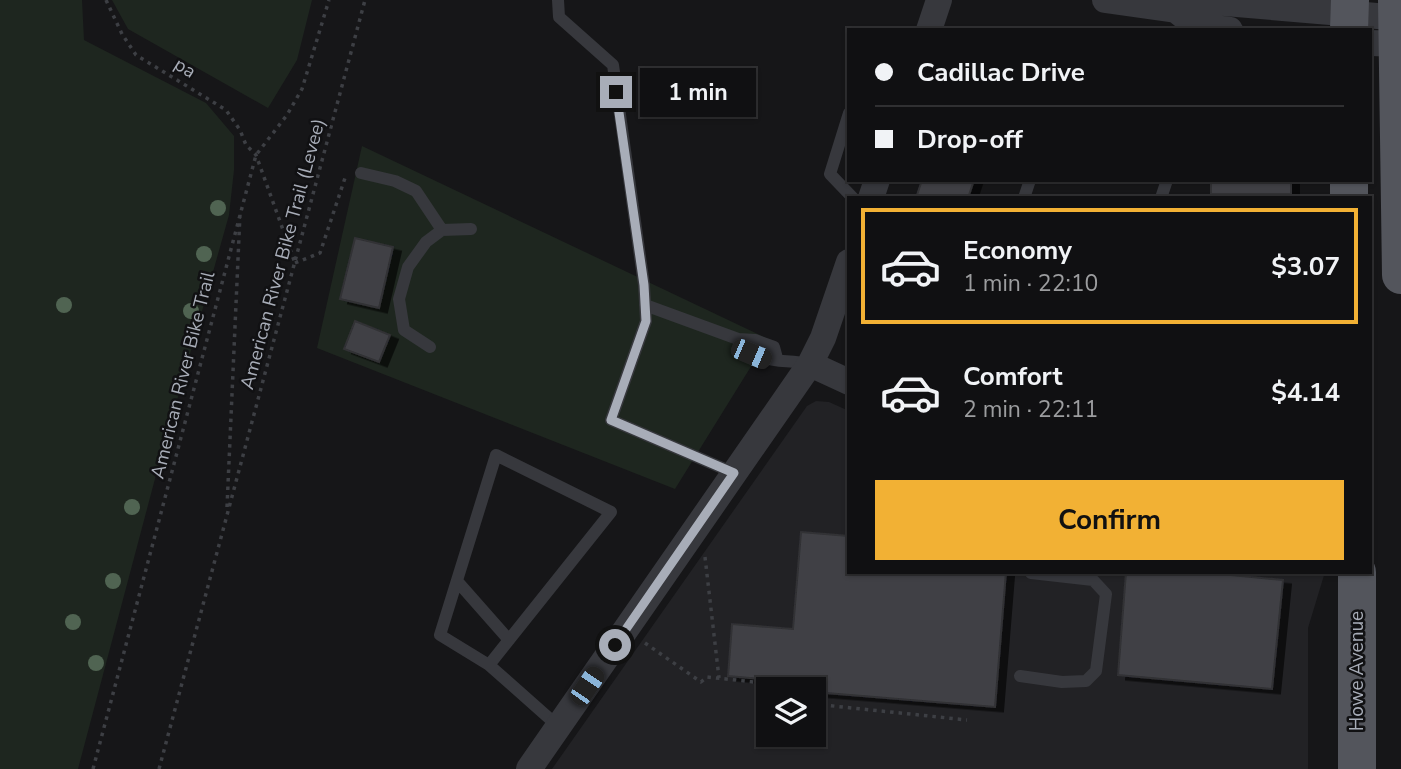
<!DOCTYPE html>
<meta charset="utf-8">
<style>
:root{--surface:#101012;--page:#19191b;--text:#f1f3f6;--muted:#9c9d9f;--line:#303032;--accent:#f2b134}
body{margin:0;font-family:"Nunito Sans",sans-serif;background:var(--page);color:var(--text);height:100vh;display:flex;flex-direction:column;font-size:26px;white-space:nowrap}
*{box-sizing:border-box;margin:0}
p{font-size:23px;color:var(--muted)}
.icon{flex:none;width:38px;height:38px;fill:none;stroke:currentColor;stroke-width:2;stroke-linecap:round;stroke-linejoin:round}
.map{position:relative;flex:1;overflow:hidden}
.details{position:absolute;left:847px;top:196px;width:525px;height:378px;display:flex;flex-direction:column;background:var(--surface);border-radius:0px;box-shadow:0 2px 5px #0004,0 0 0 2px var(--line)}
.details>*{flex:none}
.hud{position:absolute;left:847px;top:28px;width:525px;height:154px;border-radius:0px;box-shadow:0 2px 5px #0004,0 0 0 2px var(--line);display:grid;align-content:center;height:154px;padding:0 28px;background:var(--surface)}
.tools{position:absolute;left:756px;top:677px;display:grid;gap:14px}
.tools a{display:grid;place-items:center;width:70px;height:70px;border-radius:0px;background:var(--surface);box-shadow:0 2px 5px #0004,0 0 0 2px var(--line);font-size:35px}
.end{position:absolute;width:32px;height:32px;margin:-16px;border:9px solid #a8adb8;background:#111;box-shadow:0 0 0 4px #111}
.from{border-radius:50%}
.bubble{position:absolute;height:49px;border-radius:0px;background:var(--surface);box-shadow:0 2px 5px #0004,0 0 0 2px var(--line);font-size:23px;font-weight:700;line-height:49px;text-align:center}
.car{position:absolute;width:21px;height:42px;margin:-21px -10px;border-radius:9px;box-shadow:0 0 5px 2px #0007;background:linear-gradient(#222 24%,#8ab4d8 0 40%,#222 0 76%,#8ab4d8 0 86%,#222 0)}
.hud b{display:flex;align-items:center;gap:24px;height:66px;font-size:26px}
.hud b+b{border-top:2px solid var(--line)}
.hud i{width:18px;height:18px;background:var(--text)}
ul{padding:12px 0 0;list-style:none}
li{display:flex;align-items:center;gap:21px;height:116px;margin:0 14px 10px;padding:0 14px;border:4px solid transparent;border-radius:0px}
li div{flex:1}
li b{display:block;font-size:26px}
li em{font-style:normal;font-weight:700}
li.active{border-color:var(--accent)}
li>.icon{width:63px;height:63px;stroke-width:1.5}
.primary-button{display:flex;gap:14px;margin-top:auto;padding:14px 28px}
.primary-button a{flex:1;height:80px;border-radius:0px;background:var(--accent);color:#111;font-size:28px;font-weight:700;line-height:80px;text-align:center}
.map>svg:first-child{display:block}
.built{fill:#222225;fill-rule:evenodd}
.green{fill:#1e261f}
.building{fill:#404145;stroke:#303034;stroke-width:2;filter:url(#shadow)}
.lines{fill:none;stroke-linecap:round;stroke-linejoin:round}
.path{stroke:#3d3f44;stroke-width:3.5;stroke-dasharray:3.5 5;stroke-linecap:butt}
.service{stroke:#37383d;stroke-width:12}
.minor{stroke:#37383d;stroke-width:26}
.primary{stroke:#53555c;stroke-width:38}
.tree{fill:#506452}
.route{stroke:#a8adb8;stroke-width:9}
.labels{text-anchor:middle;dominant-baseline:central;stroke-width:5;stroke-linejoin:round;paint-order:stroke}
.street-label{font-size:19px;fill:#a8adb8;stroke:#111113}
</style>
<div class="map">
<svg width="1401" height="769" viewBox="0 0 1401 769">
<defs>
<filter id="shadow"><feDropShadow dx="8" dy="4.5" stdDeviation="0" flood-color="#0009"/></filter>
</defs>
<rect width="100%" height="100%" fill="#161618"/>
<path class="built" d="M816,401L829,402L849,411V572H1325L1308,628V769H552L807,406ZM768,690H814V735H768Z"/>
<path class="green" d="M0,0H82L84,40L206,103L234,136V170L229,215L156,475L78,769H0Z
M112,0H312L297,60L268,108L128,29Z
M362,146L768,339L675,489L317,348Z"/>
<path class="building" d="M922,180H974L968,198H916Z
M1211,180H1291V194H1211Z
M355,238L393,247L379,308L340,299Z
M355,321L390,335L379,362L344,349Z
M801,532L849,536V572H1006L995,707L814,692V690H784L785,681L728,676L732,624L793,629Z
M1126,572H1200L1283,580L1272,689L1118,675Z"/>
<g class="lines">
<path class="path" d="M106,0L122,34L136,55L226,110L240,130L246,145L256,155L295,263
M295,263L320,253L345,178
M227,507L240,214
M705,557L719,678
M645,643L701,682L707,677L792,686V690
M814,704L967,720
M93,769L256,155L287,115L302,89L329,0
M159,769L365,0"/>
<path class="service" d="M558,0L559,17L613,65L644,285L646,321L611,420L734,473
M849,113L830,174L853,198
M361,173L395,181L416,191L442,230
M1024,198L1030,180
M1161,198L1167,180
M645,305L738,339L755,340L774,347L777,358
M738,339C762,366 776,358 810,364
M430,347L404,330L399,299L408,267L426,242L442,230L471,229
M457,581L509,640
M489,665L611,512L496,455L440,635L489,665L559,727
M1020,676L1062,682L1086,681L1096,671L1106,594L1093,580L1031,573"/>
<path class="minor" d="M1105,0L1176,10L1201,1L1401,18
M1176,10L1196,26L1230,30
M929,30L939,0
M1370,43L1401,44
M871,198L877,180
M810,364L823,338L849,262
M529,769L810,364L849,382"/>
<path class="primary" d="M1397,0L1401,275
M1349,30L1350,0
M1349,180V198
M1357,769V572"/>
</g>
<g class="tree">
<circle cx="218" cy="208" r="8"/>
<circle cx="204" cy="254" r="8"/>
<circle cx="64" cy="305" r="8"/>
<circle cx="191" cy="311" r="8"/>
<circle cx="132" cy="507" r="8"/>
<circle cx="113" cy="581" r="8"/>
<circle cx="73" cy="622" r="8"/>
<circle cx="96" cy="663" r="8"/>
</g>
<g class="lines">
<path class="route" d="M615,645L734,473L611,420L646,321L644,285L616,92"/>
</g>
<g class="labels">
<g class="street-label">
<text transform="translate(185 68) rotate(32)">pa</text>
<text transform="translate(283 254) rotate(-75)">American River Bike Trail (Levee)</text>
<text transform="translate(183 375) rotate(-76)">American River Bike Trail</text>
<text transform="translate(1357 671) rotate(-90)">Howe Avenue</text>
</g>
</g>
</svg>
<div class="tools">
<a><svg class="icon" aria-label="layers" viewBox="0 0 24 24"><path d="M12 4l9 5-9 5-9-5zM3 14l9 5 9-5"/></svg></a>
</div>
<i class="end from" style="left:615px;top:645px"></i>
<i class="end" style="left:616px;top:92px"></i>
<div class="bubble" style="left:640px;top:68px;width:116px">1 min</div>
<i class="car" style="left:751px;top:354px;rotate:113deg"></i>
<i class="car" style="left:587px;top:686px;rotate:34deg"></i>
<div class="hud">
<b><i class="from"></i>Cadillac Drive</b>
<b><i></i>Drop-off</b>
</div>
<section class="details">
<ul>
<li class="active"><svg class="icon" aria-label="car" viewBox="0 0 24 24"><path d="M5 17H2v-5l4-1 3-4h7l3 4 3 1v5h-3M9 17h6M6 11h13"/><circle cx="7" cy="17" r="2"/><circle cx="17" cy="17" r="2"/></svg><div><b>Economy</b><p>1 min · 22:10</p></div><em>$3.07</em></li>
<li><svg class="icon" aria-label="car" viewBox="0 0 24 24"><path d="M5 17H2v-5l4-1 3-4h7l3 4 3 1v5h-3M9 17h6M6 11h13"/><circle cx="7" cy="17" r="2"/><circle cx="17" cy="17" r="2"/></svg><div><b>Comfort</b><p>2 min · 22:11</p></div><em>$4.14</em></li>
</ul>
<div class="primary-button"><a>Confirm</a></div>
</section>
</div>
